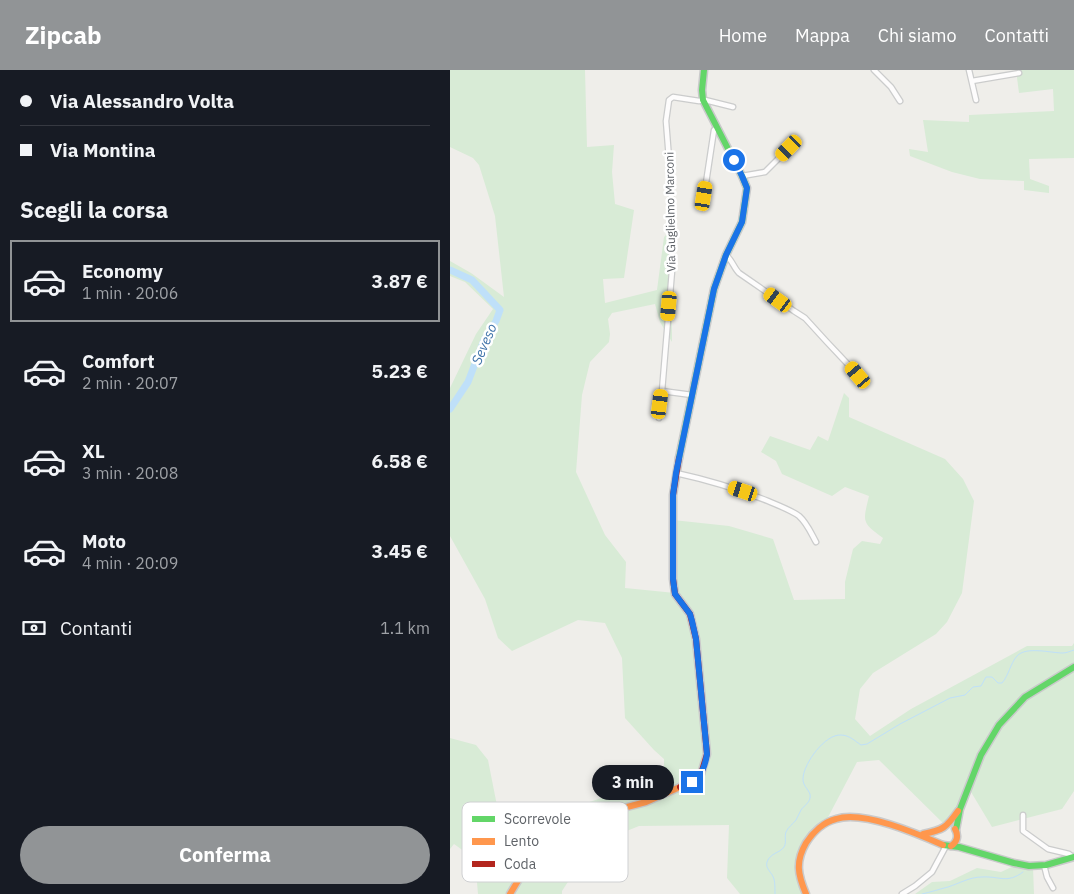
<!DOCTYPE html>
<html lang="it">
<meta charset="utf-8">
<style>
:root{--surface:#171b24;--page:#20242c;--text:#f1f3f6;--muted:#9ea1a6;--line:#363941;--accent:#919496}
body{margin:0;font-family:"IBM Plex Sans",sans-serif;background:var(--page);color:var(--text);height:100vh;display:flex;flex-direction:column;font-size:19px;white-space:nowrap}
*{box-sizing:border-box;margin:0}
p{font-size:16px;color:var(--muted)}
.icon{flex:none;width:28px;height:28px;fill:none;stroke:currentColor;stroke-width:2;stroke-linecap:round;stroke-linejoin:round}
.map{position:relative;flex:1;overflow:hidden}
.details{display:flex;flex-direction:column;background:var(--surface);width:450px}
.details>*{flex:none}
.top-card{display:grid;align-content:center;height:110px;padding:0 20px;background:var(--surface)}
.end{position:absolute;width:22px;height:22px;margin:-11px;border:6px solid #1a73e8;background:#fff;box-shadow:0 0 0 2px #fff}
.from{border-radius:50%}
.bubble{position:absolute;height:35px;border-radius:18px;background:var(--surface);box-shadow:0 2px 8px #0003;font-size:16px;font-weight:700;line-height:35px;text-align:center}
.car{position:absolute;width:15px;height:30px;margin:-15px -8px;border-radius:6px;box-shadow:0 0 4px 1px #0007;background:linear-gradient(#f5c518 24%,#345 0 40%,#f5c518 0 76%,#345 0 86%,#f5c518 0)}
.top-card b{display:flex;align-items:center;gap:18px;height:48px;font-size:19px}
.top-card b+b{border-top:1px solid var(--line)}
.top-card i{width:12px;height:12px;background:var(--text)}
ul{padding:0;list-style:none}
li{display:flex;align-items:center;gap:15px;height:82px;margin:0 10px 8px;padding:0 10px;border:2px solid transparent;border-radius:0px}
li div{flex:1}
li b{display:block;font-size:19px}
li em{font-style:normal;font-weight:700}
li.active{border-color:var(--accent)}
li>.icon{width:45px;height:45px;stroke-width:1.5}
h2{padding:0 20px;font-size:22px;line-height:60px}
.pay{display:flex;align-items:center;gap:12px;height:55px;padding:0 20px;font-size:19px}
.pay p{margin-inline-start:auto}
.cta{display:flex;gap:10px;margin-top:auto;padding:10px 20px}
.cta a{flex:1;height:58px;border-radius:30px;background:var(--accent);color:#fff;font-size:20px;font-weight:700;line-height:58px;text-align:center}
header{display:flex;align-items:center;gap:30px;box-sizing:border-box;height:70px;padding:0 25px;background:var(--accent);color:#fff}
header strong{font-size:24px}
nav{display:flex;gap:28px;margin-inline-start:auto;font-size:18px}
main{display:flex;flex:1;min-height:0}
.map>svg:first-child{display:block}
.green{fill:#d8ebd6}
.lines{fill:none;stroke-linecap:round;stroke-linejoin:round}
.stream{stroke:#bfe0f9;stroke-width:1}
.river{stroke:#bfe0f9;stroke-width:7}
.street-casing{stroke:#cbcccc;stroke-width:7}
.fast-casing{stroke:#cacacb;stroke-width:9}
.slow-casing{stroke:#cacacb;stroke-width:9}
.jam-casing{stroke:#cacacb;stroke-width:9}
.street{stroke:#fdfcfc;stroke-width:4.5}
.fast{stroke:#63d668;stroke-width:6}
.slow{stroke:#ff974d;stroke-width:6}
.jam{stroke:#b3261e;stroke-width:6}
.route{stroke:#1a73e8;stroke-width:6}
.labels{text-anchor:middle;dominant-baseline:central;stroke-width:5;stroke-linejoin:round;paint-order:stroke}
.street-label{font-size:12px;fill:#5f6368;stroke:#fff}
.water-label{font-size:14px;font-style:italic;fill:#4174aa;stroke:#fff}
.key{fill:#fff;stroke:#cfd0d2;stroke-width:1}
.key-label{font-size:14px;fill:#5f6368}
</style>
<header>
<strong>Zipcab</strong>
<nav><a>Home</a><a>Mappa</a><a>Chi siamo</a><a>Contatti</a></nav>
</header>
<main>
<section class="details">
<div class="top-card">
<b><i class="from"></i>Via Alessandro Volta</b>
<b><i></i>Via Montina</b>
</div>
<h2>Scegli la corsa</h2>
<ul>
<li class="active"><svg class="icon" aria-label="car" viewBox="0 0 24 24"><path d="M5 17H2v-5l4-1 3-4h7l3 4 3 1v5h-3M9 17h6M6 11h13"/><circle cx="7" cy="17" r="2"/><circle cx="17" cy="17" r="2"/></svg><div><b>Economy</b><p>1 min · 20:06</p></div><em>3.87 €</em></li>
<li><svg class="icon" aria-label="car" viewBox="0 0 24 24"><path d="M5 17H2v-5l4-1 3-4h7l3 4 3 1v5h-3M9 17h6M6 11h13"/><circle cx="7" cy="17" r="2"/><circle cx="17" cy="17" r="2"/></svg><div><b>Comfort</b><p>2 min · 20:07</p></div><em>5.23 €</em></li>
<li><svg class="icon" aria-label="car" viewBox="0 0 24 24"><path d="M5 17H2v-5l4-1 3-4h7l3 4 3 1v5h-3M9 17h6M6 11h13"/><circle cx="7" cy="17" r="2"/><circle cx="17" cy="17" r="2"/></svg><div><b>XL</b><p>3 min · 20:08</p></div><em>6.58 €</em></li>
<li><svg class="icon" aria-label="car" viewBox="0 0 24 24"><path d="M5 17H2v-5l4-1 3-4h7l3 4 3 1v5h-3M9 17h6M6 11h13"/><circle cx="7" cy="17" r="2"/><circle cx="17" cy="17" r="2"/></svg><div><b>Moto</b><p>4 min · 20:09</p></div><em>3.45 €</em></li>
</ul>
<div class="pay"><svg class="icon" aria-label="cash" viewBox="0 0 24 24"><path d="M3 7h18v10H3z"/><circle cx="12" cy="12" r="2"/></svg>Contanti<p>1.1 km</p></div>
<div class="cta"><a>Conferma</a></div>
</section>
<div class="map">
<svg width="624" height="824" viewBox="0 0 624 824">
<rect width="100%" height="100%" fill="#efeeea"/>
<path class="green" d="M0,0H135L137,77L164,75L162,102L165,134L184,140L174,208L153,209L155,233L207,220L214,167L221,160L222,272L210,252L205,234L162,243L158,249L160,264L159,272L140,292L132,325L126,402L155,465L176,492L175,518L225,523L223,450L279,456L323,469L344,530L395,529V512L403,479L412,471L430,474L433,468C411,452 413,452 419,426L395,417L382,426L332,404L326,391L311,382L320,366L360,380L368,366L378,371L394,323L399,328V347L495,389L513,409L524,431L512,523L497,552L486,564L423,603L410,619L405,649L420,666L461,639L577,576H622L624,573V721L612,739L542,757L518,717L497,757L429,690L407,692L375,753L354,775L349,807L356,824H290L277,808L279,755L189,756L142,775L112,821V824H28L25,789L4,774L0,779V668L26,675L38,690L51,756L118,739L179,719L214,699V689L204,680L175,648L172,588L155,553L128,550L62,581L48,568L35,529L0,466V318L26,264L43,239L15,212L0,206V191L21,203L54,227L45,146L29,95L23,88L0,77Z
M566,0H624V88L579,89L580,109L599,116V123L574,120V111L530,109L502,102L460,86L459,79L478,82L473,50L519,52V45L604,41L603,19L569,23Z
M568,794L583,797L584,824H465L482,812L500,811L527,798L551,802Z"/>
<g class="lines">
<path class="stream" d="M325,824C325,819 325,813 324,809C322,802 315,799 317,792C320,783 330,783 334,777C337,772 334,767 336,762C338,757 343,754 346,750C348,747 349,743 351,740C354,736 359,733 360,728C362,721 352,717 353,708C354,693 375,664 391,665C399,665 405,671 411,675L417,674L450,654L500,628L515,625L523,617L531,616L536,607H542L548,613H552C559,605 560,594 567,586C576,576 601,583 613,583C617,583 620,581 624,580
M472,824C481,822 490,819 498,817C510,813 520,807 532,807C550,806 557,814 573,802"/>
<path class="river" d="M0,200L22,210L50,240L46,251L34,270L18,312L0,339"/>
<defs>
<path id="street" d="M424,0L441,17L450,31
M519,0L526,30
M522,11L569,3
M292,106L315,102L339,78
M254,126L264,60L267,58
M276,185C282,190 284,198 289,203L344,241L355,248L376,271L408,305
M212,321L242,325
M209,348L212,321L222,201L221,114L216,51L219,30L223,27L249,31L255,30L283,37
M226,403C258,410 288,419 318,431C327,435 341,440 349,446C357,453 361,463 366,472
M573,745V761L598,779L619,784L623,787
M594,795L597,807L603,818
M452,824L465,816L482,802L496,776"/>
<path id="fast" d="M229,388L264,219L276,185L292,152L297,118L292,106L253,30L252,20L254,0
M506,760L510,739L531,685L549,655L575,627L624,597
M493,775L509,777L564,793L579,796L596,795L624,787"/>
<path id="slow" d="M473,764C493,760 496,758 508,741
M501,776C507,772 509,766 505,759
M60,824L83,786L105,767L128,750L196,732L230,717
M356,824C348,805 345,792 356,773C363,762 374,752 386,749C413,740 468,764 493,775"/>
<path id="jam" d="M229,388L223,425V509L225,524L240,544L246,569L257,684L251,704L242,712L230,717"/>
</defs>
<use href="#street" class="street-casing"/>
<use href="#fast" class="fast-casing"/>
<use href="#slow" class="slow-casing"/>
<use href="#jam" class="jam-casing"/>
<use href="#street" class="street"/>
<use href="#fast" class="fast"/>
<use href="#slow" class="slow"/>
<use href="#jam" class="jam"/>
</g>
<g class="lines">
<path class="route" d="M242,712C252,705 255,696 257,684L246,569L242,551L240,544L225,524L223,509V425L226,403L264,219L276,185L292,152L297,118L292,106L284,90"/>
</g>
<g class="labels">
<g class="street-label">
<text transform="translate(220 142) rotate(-91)">Via Guglielmo Marconi</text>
</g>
<g class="water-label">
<text transform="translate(34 274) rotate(-67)">Seveso</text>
</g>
</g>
<rect x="12" y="732" width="166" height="80" rx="8" class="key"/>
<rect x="22" y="746" width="23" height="6" fill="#63d668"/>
<rect x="22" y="768" width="23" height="7" fill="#ff974d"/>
<rect x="22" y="791" width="23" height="6" fill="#b3261e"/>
<g class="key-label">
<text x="54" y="754">Scorrevole</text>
<text x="54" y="776">Lento</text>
<text x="54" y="799">Coda</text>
</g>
</svg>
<i class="end from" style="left:284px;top:90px"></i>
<i class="end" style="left:242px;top:712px"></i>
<div class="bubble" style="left:142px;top:695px;width:82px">3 min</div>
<i class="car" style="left:339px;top:78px;rotate:224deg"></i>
<i class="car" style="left:254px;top:126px;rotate:9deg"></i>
<i class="car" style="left:328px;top:230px;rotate:306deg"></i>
<i class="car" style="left:219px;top:236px;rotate:185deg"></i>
<i class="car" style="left:408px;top:305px;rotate:320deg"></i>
<i class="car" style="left:210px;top:334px;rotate:7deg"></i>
<i class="car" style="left:293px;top:421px;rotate:288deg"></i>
</div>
</main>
